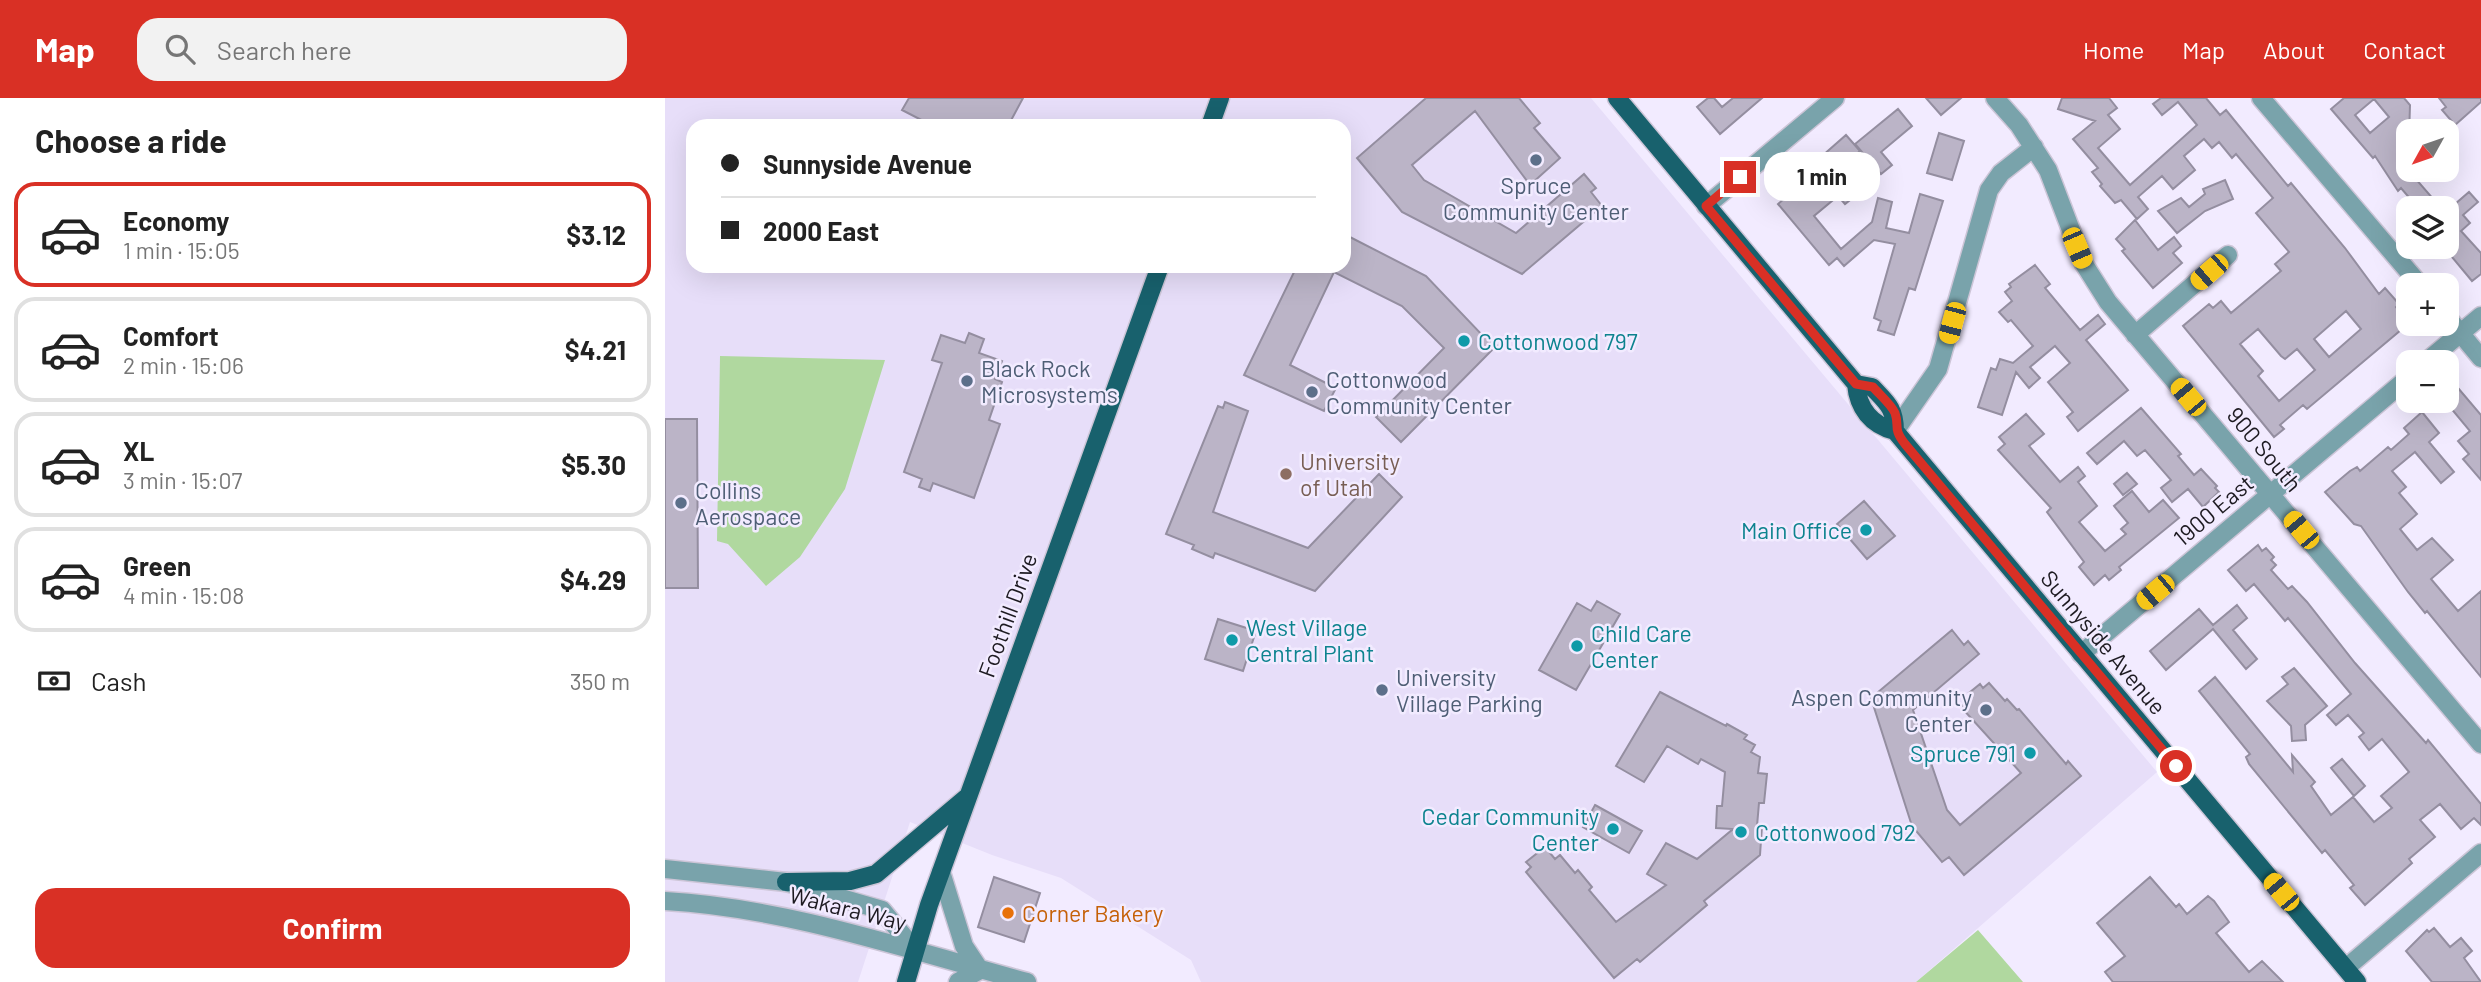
<!DOCTYPE html>
<meta charset="utf-8">
<style>
:root{--surface:#fff;--page:#f2f2f2;--text:#222;--muted:#767676;--line:#e0e0e0;--accent:#d93025}
body{margin:0;font-family:Barlow,sans-serif;background:var(--page);color:var(--text);height:100vh;display:flex;flex-direction:column;font-size:26px;white-space:nowrap}
*{box-sizing:border-box;margin:0}
p{font-size:23px;color:var(--muted)}
.icon{flex:none;width:38px;height:38px;fill:none;stroke:currentColor;stroke-width:2;stroke-linecap:round;stroke-linejoin:round}
.map{position:relative;flex:1;overflow:hidden}
.panel{display:flex;flex-direction:column;background:var(--surface);width:665px}
.panel>*{flex:none}
.hud{position:absolute;left:21px;top:21px;width:665px;height:154px;border-radius:21px;box-shadow:0 7px 28px #0002;display:grid;align-content:center;height:154px;padding:0 35px;background:var(--surface)}
.needle{width:46px;rotate:230deg}
.tools{position:absolute;left:1731px;top:21px;display:grid;gap:14px}
.tools a{display:grid;place-items:center;width:63px;height:63px;border-radius:14px;background:var(--surface);box-shadow:0 7px 28px #0002;font-size:35px}
.end{position:absolute;width:32px;height:32px;margin:-16px;border:9px solid #d93025;background:#fff;box-shadow:0 0 0 4px #fff}
.from{border-radius:50%}
.bubble{position:absolute;height:49px;border-radius:21px;background:var(--surface);box-shadow:0 7px 28px #0002;font-size:23px;font-weight:700;line-height:49px;text-align:center}
.car{position:absolute;width:21px;height:42px;margin:-21px -10px;border-radius:9px;box-shadow:0 0 5px 2px #0007;background:linear-gradient(#f5c518 24%,#345 0 40%,#f5c518 0 76%,#345 0 86%,#f5c518 0)}
.hud b{display:flex;align-items:center;gap:24px;height:66px;font-size:26px}
.hud b+b{border-top:2px solid var(--line)}
.hud i{width:18px;height:18px;background:var(--text)}
ul{padding:0;list-style:none}
li{display:flex;align-items:center;gap:21px;height:105px;margin:0 14px 10px;padding:0 21px;border:4px solid var(--line);border-radius:21px}
li div{flex:1}
li b{display:block;font-size:26px}
li em{font-style:normal;font-weight:700}
li.selected{border-color:var(--accent)}
li>.icon{width:63px;height:63px;stroke-width:1.5}
h2{padding:0 35px;font-size:32px;line-height:84px}
.pay{display:flex;align-items:center;gap:18px;height:77px;padding:0 35px;font-size:26px}
.pay p{margin-inline-start:auto}
.primary-button{display:flex;gap:14px;margin-top:auto;padding:14px 35px}
.primary-button a{flex:1;height:80px;border-radius:21px;background:var(--accent);color:#fff;font-size:28px;font-weight:700;line-height:80px;text-align:center}
header{display:flex;align-items:center;gap:42px;box-sizing:border-box;height:98px;padding:0 35px;background:var(--accent);color:#fff}
header strong{font-size:33px}
nav{display:flex;gap:38px;margin-inline-start:auto;font-size:24px}
.search{width:490px;height:63px;background:var(--page);display:flex;align-items:center;gap:18px;box-sizing:border-box;padding:0 24px;border-radius:21px;color:var(--muted);font-size:26px}
main{display:flex;flex:1;min-height:0}
.map>svg:first-child{display:block}
.built{fill:#e7def9;fill-rule:evenodd}
.green{fill:#b0d89f}
.building{fill:#bbb4c7;stroke:#948ea0;stroke-width:2;fill-rule:evenodd}
.lines{fill:none;stroke-linecap:round;stroke-linejoin:round}
.minor-casing{stroke:#ccc5d7;stroke-width:21}
.major-casing{stroke:#ccc5d7;stroke-width:21}
.minor{stroke:#79a3ab;stroke-width:18}
.major{stroke:#18616d;stroke-width:18}
.route{stroke:#d93025;stroke-width:9}
.service-dot{fill:#5c6f8a;stroke:#f2ebff;stroke-width:2.5}
.culture-dot{fill:#0f9aa8;stroke:#f2ebff;stroke-width:2.5}
.education-dot{fill:#8d6e63;stroke:#f2ebff;stroke-width:2.5}
.food-dot{fill:#e8710a;stroke:#f2ebff;stroke-width:2.5}
.labels{text-anchor:middle;dominant-baseline:central;stroke-width:5;stroke-linejoin:round;paint-order:stroke}
.service-label{font-size:23px;fill:#4e5e75;stroke:#f2ebff;text-anchor:start}
.culture-label{font-size:23px;fill:#0d838f;stroke:#f2ebff;text-anchor:start}
.street-label{font-size:23px;fill:#1d1a21;stroke:#f2ebff}
.education-label{font-size:23px;fill:#785e54;stroke:#f2ebff;text-anchor:start}
.food-label{font-size:23px;fill:#c56008;stroke:#f2ebff;text-anchor:start}
</style>
<header>
<strong>Map</strong>
<div class="search"><svg class="icon" aria-label="search" viewBox="0 0 24 24"><circle cx="10" cy="10" r="6"/><path d="M15 15l6 6"/></svg>Search here</div>
<nav><a>Home</a><a>Map</a><a>About</a><a>Contact</a></nav>
</header>
<main>
<section class="panel">
<h2>Choose a ride</h2>
<ul>
<li class="selected"><svg class="icon" aria-label="car" viewBox="0 0 24 24"><path d="M5 17H2v-5l4-1 3-4h7l3 4 3 1v5h-3M9 17h6M6 11h13"/><circle cx="7" cy="17" r="2"/><circle cx="17" cy="17" r="2"/></svg><div><b>Economy</b><p>1 min · 15:05</p></div><em>$3.12</em></li>
<li><svg class="icon" aria-label="car" viewBox="0 0 24 24"><path d="M5 17H2v-5l4-1 3-4h7l3 4 3 1v5h-3M9 17h6M6 11h13"/><circle cx="7" cy="17" r="2"/><circle cx="17" cy="17" r="2"/></svg><div><b>Comfort</b><p>2 min · 15:06</p></div><em>$4.21</em></li>
<li><svg class="icon" aria-label="car" viewBox="0 0 24 24"><path d="M5 17H2v-5l4-1 3-4h7l3 4 3 1v5h-3M9 17h6M6 11h13"/><circle cx="7" cy="17" r="2"/><circle cx="17" cy="17" r="2"/></svg><div><b>XL</b><p>3 min · 15:07</p></div><em>$5.30</em></li>
<li><svg class="icon" aria-label="car" viewBox="0 0 24 24"><path d="M5 17H2v-5l4-1 3-4h7l3 4 3 1v5h-3M9 17h6M6 11h13"/><circle cx="7" cy="17" r="2"/><circle cx="17" cy="17" r="2"/></svg><div><b>Green</b><p>4 min · 15:08</p></div><em>$4.29</em></li>
</ul>
<div class="pay"><svg class="icon" aria-label="cash" viewBox="0 0 24 24"><path d="M3 7h18v10H3z"/><circle cx="12" cy="12" r="2"/></svg>Cash<p>350 m</p></div>
<div class="primary-button"><a>Confirm</a></div>
</section>
<div class="map">
<svg width="1816" height="884" viewBox="0 0 1816 884">
<rect width="100%" height="100%" fill="#f2ebff"/>
<path class="built" d="M0,0H926L1492,674L1251,884H536L526,862L396,780L327,757L245,724L193,884H0ZM28,28H679V168H28Z"/>
<path class="green" d="M55,258L220,262L180,391L135,459L101,488L63,446L52,443Z
M1313,832L1358,884H1251Z"/>
<path class="building" d="M244,0H358L343,28H268L237,12Z
M761,0H854L875,25L869,30L895,60L865,87L810,13L747,67L759,82L851,135L919,76L931,90L926,94L937,108L857,176L737,114L692,60Z
M1043,0H1049L1057,9L1068,0H1097L1055,36L1032,9Z
M1261,0H1296L1276,17Z
M1397,0H1444L1452,10L1443,17L1455,31L1433,50L1465,87L1532,27L1513,4L1497,17L1488,6L1496,0H1541L1555,17L1561,12L1623,88L1626,85L1680,150L1714,196L1720,190L1734,206L1731,209L1743,226L1642,311L1638,307L1615,327L1619,331L1609,339L1518,228L1544,206L1548,210L1556,203L1566,215L1616,173L1610,166L1624,154L1591,115L1608,100L1571,56L1567,60L1554,44L1547,50L1539,41L1519,58L1530,72L1508,91L1497,78L1473,99L1483,111L1472,121L1456,102L1450,105L1435,88L1437,86L1427,74L1433,70L1408,41L1430,23L1393,11ZM1681,213L1696,231L1664,259L1649,241ZM1593,231L1616,258L1620,261L1632,251L1650,272L1614,303L1593,278L1598,273L1575,246Z
M1679,0H1739L1745,7L1743,72L1776,110H1753L1736,90L1733,93L1710,58L1708,60L1666,11ZM1709,1L1724,19L1705,35L1690,17Z
M1774,0H1816V4L1790,27L1777,12L1781,9Z
M1233,11L1247,28L1216,54L1227,67L1216,76L1190,46Z
M1274,35L1299,43L1287,82L1262,75Z
M1181,37L1195,53L1175,70L1195,94L1180,106L1173,98L1149,118L1176,151L1207,124L1213,100L1227,104L1221,130L1244,135L1255,96L1278,103L1250,192L1244,190L1229,237L1213,232L1216,223L1209,220L1230,146L1209,142L1179,168L1172,160L1164,167L1113,106L1126,95L1119,87L1129,79L1131,81Z
M1560,82L1568,101L1540,113L1512,135L1493,113L1516,100L1524,109L1540,96L1538,91Z
M1804,94L1813,104L1798,117L1805,125L1796,133L1816,155V176L1807,183L1782,153V113Z
M1470,122L1493,152L1509,139L1516,148L1508,155L1517,165L1488,190L1457,153L1460,151L1451,141Z
M679,136L761,178L818,238L820,235L832,247L736,344L711,319L779,250L737,208L669,174L625,267L671,290L659,313L579,277L632,168H679Z
M1370,167L1385,186L1380,190L1415,232L1433,217L1440,226L1421,242L1463,292L1413,333L1402,319L1408,314L1383,284L1405,265L1390,248L1365,269L1375,280L1364,290L1351,274L1337,317L1313,309L1326,270L1331,272L1335,261L1348,265L1368,248L1346,222L1343,224L1334,214L1347,203L1340,194L1346,189L1344,186Z
M304,235L319,241L314,255L337,263L330,281L337,284L324,322L335,326L309,400L268,385L265,393L254,389L257,381L239,374L277,265L267,262L276,237L300,245Z
M1793,290L1816,317V382L1798,361L1804,356L1793,343L1805,333L1780,303Z
M560,304L583,313L548,414L643,450L714,376L737,399L650,493L550,455L548,460L527,451L529,447L501,436L553,308L558,310Z
M1476,310L1516,356L1513,358L1529,377L1536,371L1552,388L1550,390L1554,394L1538,409L1523,391L1507,404L1496,390L1506,382L1480,352L1472,358L1459,343L1432,366L1422,355Z
M1757,314L1774,335L1764,344L1789,374L1776,385L1750,354L1727,373L1741,389L1734,395L1752,416L1735,431L1752,452L1767,440L1788,462L1766,481L1793,513L1816,493V579L1762,513L1760,515L1743,494L1696,428L1689,426L1660,394L1685,373L1692,369L1695,373L1723,349L1726,352L1744,336L1739,330Z
M1361,316L1379,336L1364,348L1395,384L1413,369L1420,378L1413,384L1432,408L1414,424L1440,453L1461,436L1456,431L1463,425L1449,408L1467,393L1484,414L1498,402L1514,420L1454,469L1456,472L1444,482L1440,477L1429,487L1414,469L1419,464L1382,414L1386,410L1333,352L1340,346L1334,339Z
M0,321H32L33,490H0Z
M1462,375L1472,386L1458,397L1449,386Z
M1199,403L1230,438L1202,461L1172,426Z
M1593,447L1597,453L1601,450L1609,459L1606,462L1611,467L1606,472L1623,491L1627,488L1642,504L1690,565L1761,645L1763,642L1816,706V727L1809,720L1796,731L1775,706L1755,722L1770,739L1744,761L1747,765L1700,807L1685,790L1689,787L1660,752L1657,755L1584,666L1581,659L1585,656L1534,593L1550,579L1628,674L1627,657L1650,684L1646,688L1666,717L1688,699L1709,724L1727,710L1716,698L1744,674L1717,641L1704,652L1694,639L1699,635L1683,617L1671,627L1662,617L1686,596L1623,520L1620,523L1589,486L1581,493L1563,472Z
M932,503L955,516L911,592L874,572L912,505L926,513Z
M1572,507L1582,520L1568,532L1592,561L1581,571L1548,531L1501,572L1485,553L1534,511L1548,527Z
M553,521L591,533L578,573L540,561Z
M1287,532L1299,547L1303,543L1314,556L1248,612L1282,712L1295,727L1356,675L1296,609L1307,599L1304,595L1315,586L1318,590L1324,585L1340,603L1342,601L1352,612L1354,611L1401,666L1403,663L1416,678L1299,777L1284,759L1277,764L1247,728L1206,600Z
M1629,570L1662,608L1640,627L1641,642L1627,643L1626,628L1602,603L1623,586L1617,579Z
M995,594L1061,628L1062,626L1082,637L1079,641L1090,647L1086,654L1095,659L1093,675L1102,676L1099,705H1094L1092,728H1097L1095,757L1039,803L1042,807L975,864L972,861L949,880L861,774L866,769L861,764L880,749L890,761L895,757L910,775L913,772L927,789L924,792L951,824L1001,787L982,776L1001,745L1032,761L1068,731L1051,730L1052,708H1057L1060,674L1036,661L1033,666L1002,648L979,684L951,668Z
M1677,661L1700,688L1689,698L1666,670Z
M930,707L977,733L964,755L918,729Z
M329,779L375,795L359,844L313,829Z
M1485,779L1511,809L1514,806L1522,816L1543,798L1549,803L1564,824L1551,835L1584,874L1597,863L1618,884H1448L1440,874L1460,858L1432,825Z
M1769,830L1785,849L1796,840L1807,853L1799,860L1816,884H1767L1741,853L1762,832L1764,834Z"/>
<g class="lines">
<defs>
<path id="minor" d="M1330,0L1354,27L1383,72L1419,166L1443,204L1816,646
M1596,0L1755,187
M1041,108L1170,0
M1782,219L1816,260
M1470,237L1563,157
M1761,264L1816,218
M1230,333L1273,271L1324,92L1336,75L1369,49
M1416,556L1743,280
M0,771L121,784L217,812L250,852
M276,774L299,848L315,872
M0,803C124,810 243,852 362,884
M1681,870L1816,755
M293,884L315,872"/>
<path id="major" d="M952,0L1191,286C1193,310 1206,327 1230,333L1692,884
M545,28L555,0
M1191,286L1207,289C1222,305 1230,310 1230,333
M121,784L185,783L211,776L301,700
M241,884L264,807L495,168"/>
</defs>
<use href="#minor" class="minor-casing"/>
<use href="#major" class="major-casing"/>
<use href="#minor" class="minor"/>
<use href="#major" class="major"/>
</g>
<g class="lines">
<path class="route" d="M1075,79L1041,108L1191,286L1208,289C1214,296 1226,306 1230,315C1235,329 1227,329 1240,346L1511,668"/>
</g>
<g class="service-dot">
<circle cx="871" cy="62" r="7"/>
<circle cx="302" cy="283" r="7"/>
<circle cx="647" cy="294" r="7"/>
<circle cx="16" cy="405" r="7"/>
<circle cx="717" cy="592" r="7"/>
<circle cx="1321" cy="612" r="7"/>
</g>
<g class="culture-dot">
<circle cx="799" cy="243" r="7"/>
<circle cx="1201" cy="432" r="7"/>
<circle cx="567" cy="542" r="7"/>
<circle cx="912" cy="548" r="7"/>
<circle cx="1365" cy="655" r="7"/>
<circle cx="948" cy="731" r="7"/>
<circle cx="1076" cy="734" r="7"/>
</g>
<circle class="education-dot" cx="621" cy="376" r="7"/>
<circle class="food-dot" cx="343" cy="815" r="7"/>
<g class="labels">
<g class="service-label">
<text x="871" y="87" text-anchor="middle">Spruce<tspan x="871" dy="26">Community Center</tspan></text>
<text x="316" y="270">Black Rock<tspan x="316" dy="26">Microsystems</tspan></text>
<text x="661" y="281">Cottonwood<tspan x="661" dy="26">Community Center</tspan></text>
<text x="30" y="392">Collins<tspan x="30" dy="26">Aerospace</tspan></text>
<text x="731" y="579">University<tspan x="731" dy="26">Village Parking</tspan></text>
<text x="1307" y="599" text-anchor="end">Aspen Community<tspan x="1307" dy="26">Center</tspan></text>
</g>
<g class="culture-label">
<text x="813" y="243">Cottonwood 797</text>
<text x="1187" y="432" text-anchor="end">Main Office</text>
<text x="581" y="529">West Village<tspan x="581" dy="26">Central Plant</tspan></text>
<text x="926" y="535">Child Care<tspan x="926" dy="26">Center</tspan></text>
<text x="1351" y="655" text-anchor="end">Spruce 791</text>
<text x="934" y="718" text-anchor="end">Cedar Community<tspan x="934" dy="26">Center</tspan></text>
<text x="1090" y="734">Cottonwood 792</text>
</g>
<g class="street-label">
<text transform="translate(1600 351) rotate(50)">900 South</text>
<text transform="translate(1548 412) rotate(-40)">1900 East</text>
<text transform="translate(342 517) rotate(-70)">Foothill Drive</text>
<text transform="translate(1439 544) rotate(50)">Sunnyside Avenue</text>
<text transform="translate(183 810) rotate(14)">Wakara Way</text>
</g>
<g class="education-label">
<text x="635" y="363">University<tspan x="635" dy="26">of Utah</tspan></text>
</g>
<g class="food-label">
<text x="357" y="815">Corner Bakery</text>
</g>
</g>
</svg>
<div class="tools">
<a><svg class="needle" viewBox="-14 -14 28 28"><path d="M0-13l5 13h-10z" fill="#e53935"/><path d="M0 13l5-13h-10z" fill="#767676"/></svg></a>
<a><svg class="icon" aria-label="layers" viewBox="0 0 24 24"><path d="M12 4l9 5-9 5-9-5zM3 14l9 5 9-5"/></svg></a>
<a>+</a>
<a>−</a>
</div>
<i class="end from" style="left:1511px;top:668px"></i>
<i class="end" style="left:1075px;top:79px"></i>
<div class="bubble" style="left:1099px;top:54px;width:116px">1 min</div>
<i class="car" style="left:1412px;top:150px;rotate:157deg"></i>
<i class="car" style="left:1544px;top:174px;rotate:229deg"></i>
<i class="car" style="left:1287px;top:225px;rotate:195deg"></i>
<i class="car" style="left:1523px;top:299px;rotate:320deg"></i>
<i class="car" style="left:1636px;top:432px;rotate:320deg"></i>
<i class="car" style="left:1490px;top:494px;rotate:230deg"></i>
<i class="car" style="left:1616px;top:794px;rotate:320deg"></i>
<div class="hud">
<b><i class="from"></i>Sunnyside Avenue</b>
<b><i></i>2000 East</b>
</div>
</div>
</main>
